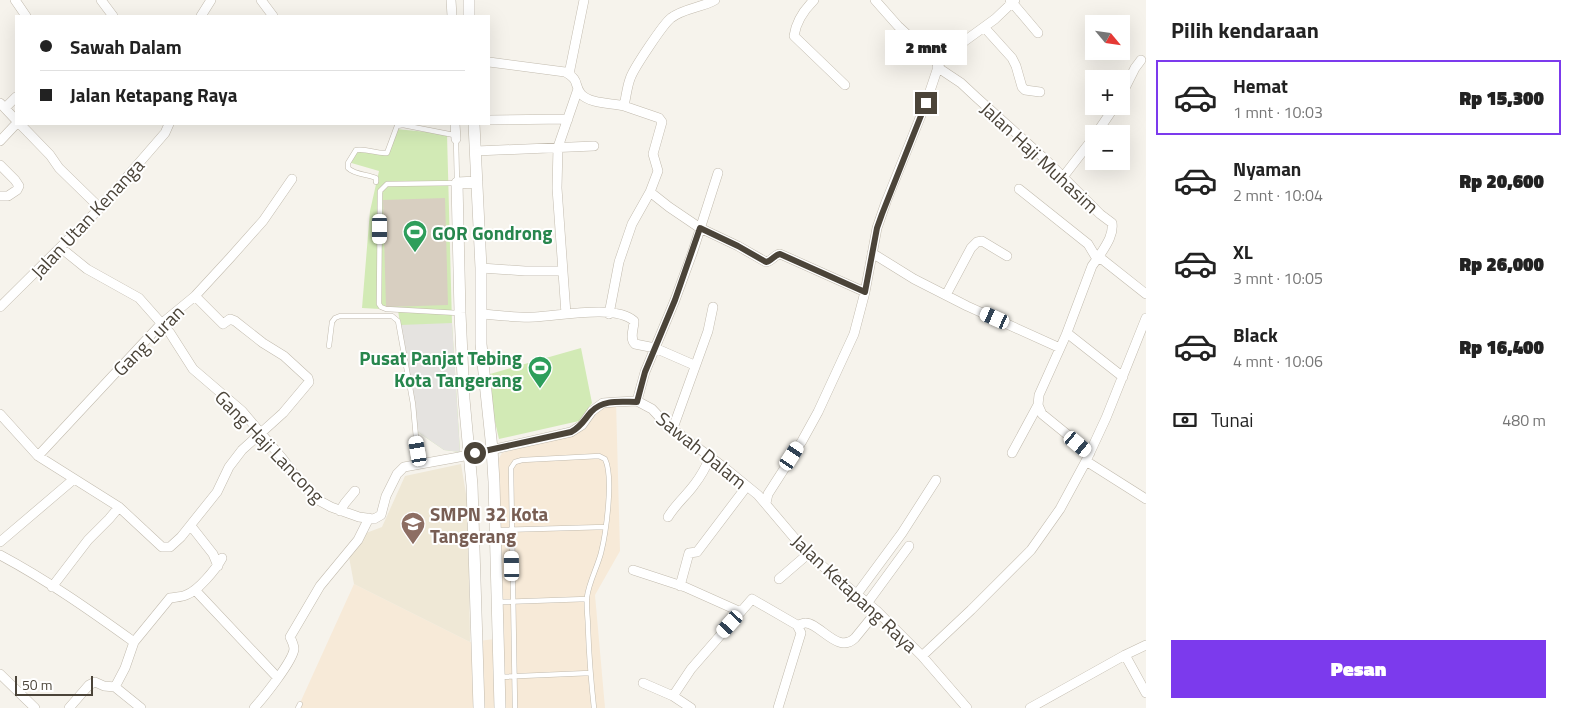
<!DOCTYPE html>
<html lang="id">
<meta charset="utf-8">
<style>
:root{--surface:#fff;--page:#f2f2f2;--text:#222;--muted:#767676;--line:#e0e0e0;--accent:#7c3aed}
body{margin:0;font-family:"Titillium Web",sans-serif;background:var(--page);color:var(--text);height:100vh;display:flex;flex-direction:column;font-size:19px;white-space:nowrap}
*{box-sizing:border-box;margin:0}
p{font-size:16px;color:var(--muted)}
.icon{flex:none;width:28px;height:28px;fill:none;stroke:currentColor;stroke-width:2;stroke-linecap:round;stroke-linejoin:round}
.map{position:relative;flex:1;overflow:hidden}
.details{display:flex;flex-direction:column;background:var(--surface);width:425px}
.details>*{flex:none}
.guide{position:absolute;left:15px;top:15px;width:475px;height:110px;border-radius:0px;box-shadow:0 5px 20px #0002;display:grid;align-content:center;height:110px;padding:0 25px;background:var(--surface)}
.needle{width:32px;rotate:119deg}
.buttons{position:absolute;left:1085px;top:15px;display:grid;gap:10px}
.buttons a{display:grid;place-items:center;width:45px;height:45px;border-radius:0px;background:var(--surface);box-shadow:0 5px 20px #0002;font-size:25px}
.scale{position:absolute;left:15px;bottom:12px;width:78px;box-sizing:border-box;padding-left:5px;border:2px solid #4b4439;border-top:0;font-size:14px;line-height:18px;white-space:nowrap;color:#4b4439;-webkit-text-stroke:4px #fff;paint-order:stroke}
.end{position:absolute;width:22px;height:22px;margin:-11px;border:6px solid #4b4439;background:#fff;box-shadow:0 0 0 2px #fff}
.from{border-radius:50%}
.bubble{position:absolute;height:35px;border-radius:0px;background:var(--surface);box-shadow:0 5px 20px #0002;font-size:16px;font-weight:800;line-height:35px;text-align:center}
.car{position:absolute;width:15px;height:30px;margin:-15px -8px;border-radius:6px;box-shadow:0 0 4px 1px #0007;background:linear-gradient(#fff 24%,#345 0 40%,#fff 0 76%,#345 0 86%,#fff 0)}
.guide b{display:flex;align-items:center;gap:18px;height:48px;font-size:19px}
.guide b+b{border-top:1px solid var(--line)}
.guide i{width:12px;height:12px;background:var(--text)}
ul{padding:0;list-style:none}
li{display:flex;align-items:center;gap:15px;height:75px;margin:0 10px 8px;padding:0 15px;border:2px solid transparent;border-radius:0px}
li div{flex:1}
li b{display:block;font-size:19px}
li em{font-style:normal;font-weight:800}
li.on{border-color:var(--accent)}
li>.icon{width:45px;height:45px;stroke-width:1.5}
h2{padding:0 25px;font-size:22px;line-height:60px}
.pay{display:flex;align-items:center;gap:12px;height:55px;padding:0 25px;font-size:19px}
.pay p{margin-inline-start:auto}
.primary-button{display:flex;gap:10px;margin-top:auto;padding:10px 25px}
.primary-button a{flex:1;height:58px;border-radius:0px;background:var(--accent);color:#fff;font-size:20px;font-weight:800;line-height:58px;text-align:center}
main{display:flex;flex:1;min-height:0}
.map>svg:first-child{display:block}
.commercial{fill:#f7ead8}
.education{fill:#efe8d6}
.green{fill:#d2eab5}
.parking{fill:#e5e3e0}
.building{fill:#d8cfc1}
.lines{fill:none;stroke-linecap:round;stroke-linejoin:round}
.service-casing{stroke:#c2bbae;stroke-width:5.5}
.minor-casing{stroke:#c2bbae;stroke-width:10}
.tertiary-casing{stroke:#c2bbae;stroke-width:12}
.service{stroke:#fff;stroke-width:4.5}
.minor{stroke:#fff;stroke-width:9}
.tertiary{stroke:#fff;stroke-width:11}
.route{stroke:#4b4439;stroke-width:6}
.labels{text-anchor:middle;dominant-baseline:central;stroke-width:4;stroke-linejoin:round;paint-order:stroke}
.street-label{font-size:19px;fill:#4b4439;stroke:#fff}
.leisure-label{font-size:19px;font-weight:bold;fill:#27864d;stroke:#fff;text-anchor:start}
.education-label{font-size:19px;font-weight:bold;fill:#785e54;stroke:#fff;text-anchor:start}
</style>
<main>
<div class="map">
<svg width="1146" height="708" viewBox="0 0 1146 708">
<rect width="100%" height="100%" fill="#f6f3ec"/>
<path class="commercial" d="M616,401L620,551L595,595L605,708H296L300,703L354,584L470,642L503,638L495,465L502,453L585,429L600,409Z"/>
<path class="education" d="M461,464L468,506L470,642L354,584L349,557L366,533L382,527L405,476Z"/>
<path class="green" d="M396,129L447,134L452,323L460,452L444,450L415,430L398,310L362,308L370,211L379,171L348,162L354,148L389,153Z
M581,348L592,403L579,421L499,439L491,405L490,374Z"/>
<path class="parking" d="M452,323L460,452L444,450L415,430L400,325Z"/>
<path class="building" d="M445,198L448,305L386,307L383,200Z"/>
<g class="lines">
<defs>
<path id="service" d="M376,182V178C367,174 355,175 348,168V163L356,150C367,148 376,154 387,153L397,126L403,125L454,135L456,139L457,183L387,184L380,191L379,304L381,307L386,309L458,313
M329,346L332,322L335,318L340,316H392L398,321L413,404L416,438L420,464
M497,530L605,527
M499,602L587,599
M499,677L590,673
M298,708L300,704
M515,708L511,468L515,462L522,460L599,456L605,459C614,477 606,533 601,553C597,568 589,582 587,597C586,607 588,618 588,628C589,655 591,681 594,708"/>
<path id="minor" d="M15,0L26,16
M101,0L113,16
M261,0L273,16
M451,0L452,16
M715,0C701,8 684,8 671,18C664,23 633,69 630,79C627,87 626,97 624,106L659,118L662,122L653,154L658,171L650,192L669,207L700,228L738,246L766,262C772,261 774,255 780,254L865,292
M814,0C804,10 796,21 794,36L845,85
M875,0L898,26L939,64
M1010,0L1038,33
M201,16L211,0
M984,27L1012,58L1016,66L1022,87L1025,90L1040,92
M489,62L565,72C581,81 573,84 581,94C590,104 612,103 624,106
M937,67L961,83L976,97L1046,160L1100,214L1112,223C1114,236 1104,248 1098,258
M569,74L584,0
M1121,96L1135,68L1141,60
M0,103L16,120
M5,108L16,97
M489,120L568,119
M20,124L50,155L59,168L100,208
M455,124L456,139
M1096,134L1115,106
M0,141L16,124
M476,151L594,146
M0,165L15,180L19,186L17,190L8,196H0
M1063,177L1094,137
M1019,189L1088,244L1097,259
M61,248L87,269L139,298L170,333L193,369L242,411L282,458L301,483L318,500L331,507L359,517L374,519L381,515L386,496L397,474L404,467L459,457L571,432L582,425L592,411L603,403L616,402L637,401L652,409L666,424L725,468L758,495L808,554L877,611L922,656L967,708
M872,253L914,279L967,306L1060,348
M481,268L525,271H561
M946,295L971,248L977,242L982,241L1007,256
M0,307L100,208L165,133L169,124
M481,314C499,315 517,318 535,317C559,316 616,304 634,321C634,329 629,338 635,344L655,348L694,365
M566,314L557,188L558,147L578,89
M609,314L619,262L632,224L650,192
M1067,333L1123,377
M637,401L645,372L675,300L693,251L718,173
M0,414L38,456L119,507L162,547H170L181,537L217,492L229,467L242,450L283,413L309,382L308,378L284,356L263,343L235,321L230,319L223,324L195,296
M673,428L708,331L713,307
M1012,453L1038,405
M1090,453L1042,414L1038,405L1039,395L1066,335L1092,266L1097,259L1103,260L1146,294
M38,456L161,324L195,296L230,258L263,221L292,179
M1086,461L1146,499
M766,503L768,494L802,441L818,412L854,334L865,292L877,228L886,202L926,103L939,64L951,51L995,19L1015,0
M340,511L345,503L355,491
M668,517C675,505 686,496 694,485C701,476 706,467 710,457
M191,526L213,554L218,566
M0,542L74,479
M0,555C47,580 91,611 134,642L170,598C175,597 182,597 186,595C198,591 216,569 222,558
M633,570L685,587L741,612
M779,579L808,554
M680,586L689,553L697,552L747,486
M52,587L88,540L109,519L119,507
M195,590L277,677
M857,594L902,533L936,480
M868,602L909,546
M797,625C798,625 804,623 805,623C819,622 838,655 855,638L877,611
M1125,655L1146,693
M922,656L971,610L1031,550L1060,509L1086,461L1106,418L1146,318
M0,674L35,708
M643,683L673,696L691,708
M115,687L125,668L134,642
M673,696L691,669L752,599L797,625L801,633L778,708
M69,708L89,685L95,682L104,686L115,687L141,708
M254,708C263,698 293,661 294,649C294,645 292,641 290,637L320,586L358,540L369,518
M1030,708L1125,655L1146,645"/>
<path id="tertiary" d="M469,0V16
M474,124L481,268V344L492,449L494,482L500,708
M477,182L457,183L460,313L464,399L472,485L479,708"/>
</defs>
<use href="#service" class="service-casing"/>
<use href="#minor" class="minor-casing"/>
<use href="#tertiary" class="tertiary-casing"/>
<use href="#service" class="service"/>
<use href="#minor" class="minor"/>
<use href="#tertiary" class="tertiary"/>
</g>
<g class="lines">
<path class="route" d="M475,453L571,432C581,427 584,420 591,412C603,399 621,402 637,402L645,372L675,300L700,228L738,246L766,262C772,261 774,255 780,254L865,292L877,228L882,214L926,103"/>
</g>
<defs>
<symbol id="stadium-pin" viewBox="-11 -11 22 30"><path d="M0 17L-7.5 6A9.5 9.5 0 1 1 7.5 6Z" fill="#2e9e5b" stroke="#fff"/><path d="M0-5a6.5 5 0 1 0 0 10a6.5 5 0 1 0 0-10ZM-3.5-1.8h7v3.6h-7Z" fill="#fff"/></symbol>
<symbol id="school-pin" viewBox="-11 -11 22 30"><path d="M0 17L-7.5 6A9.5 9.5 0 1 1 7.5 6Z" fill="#8d6e63" stroke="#fff"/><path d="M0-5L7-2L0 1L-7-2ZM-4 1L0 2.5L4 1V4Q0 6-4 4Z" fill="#fff"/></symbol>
</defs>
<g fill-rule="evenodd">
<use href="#stadium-pin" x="401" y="218" width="28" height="38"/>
<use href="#stadium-pin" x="526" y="354" width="28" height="38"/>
<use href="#school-pin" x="399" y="510" width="28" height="38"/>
</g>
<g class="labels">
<g class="street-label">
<text transform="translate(1040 157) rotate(43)">Jalan Haji Muhasim</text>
<text transform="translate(87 218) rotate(-47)">Jalan Utan Kenanga</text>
<text transform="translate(148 340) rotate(-45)">Gang Luran</text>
<text transform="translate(270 446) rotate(46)">Gang Haji Lancong</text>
<text transform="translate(702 450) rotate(39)">Sawah Dalam</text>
<text transform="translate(855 593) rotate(43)">Jalan Ketapang Raya</text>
</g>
<g class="leisure-label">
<text x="432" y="232">GOR Gondrong</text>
<text x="522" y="357" text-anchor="end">Pusat Panjat Tebing<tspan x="522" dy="22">Kota Tangerang</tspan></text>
</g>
<g class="education-label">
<text x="430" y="513">SMPN 32 Kota<tspan x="430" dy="22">Tangerang</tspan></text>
</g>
</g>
</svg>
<div class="buttons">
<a><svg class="needle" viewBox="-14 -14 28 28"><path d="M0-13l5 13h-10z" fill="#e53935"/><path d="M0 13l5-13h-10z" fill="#767676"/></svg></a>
<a>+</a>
<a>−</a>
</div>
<div class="scale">50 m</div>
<i class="end from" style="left:475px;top:453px"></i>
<i class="end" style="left:926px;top:103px"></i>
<div class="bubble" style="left:885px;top:30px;width:82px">2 mnt</div>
<i class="car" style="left:380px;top:229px;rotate:180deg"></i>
<i class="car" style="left:995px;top:318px;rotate:294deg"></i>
<i class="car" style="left:1078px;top:444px;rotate:130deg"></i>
<i class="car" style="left:418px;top:451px;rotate:350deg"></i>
<i class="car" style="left:792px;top:456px;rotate:33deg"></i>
<i class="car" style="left:512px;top:566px;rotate:359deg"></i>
<i class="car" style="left:730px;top:624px;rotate:222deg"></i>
<div class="guide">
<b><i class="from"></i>Sawah Dalam</b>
<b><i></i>Jalan Ketapang Raya</b>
</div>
</div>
<section class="details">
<h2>Pilih kendaraan</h2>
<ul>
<li class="on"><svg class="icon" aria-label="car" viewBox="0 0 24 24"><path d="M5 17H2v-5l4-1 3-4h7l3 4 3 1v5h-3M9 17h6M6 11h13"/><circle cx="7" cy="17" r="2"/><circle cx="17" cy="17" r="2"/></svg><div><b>Hemat</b><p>1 mnt · 10:03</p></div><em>Rp 15,300</em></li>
<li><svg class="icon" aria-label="car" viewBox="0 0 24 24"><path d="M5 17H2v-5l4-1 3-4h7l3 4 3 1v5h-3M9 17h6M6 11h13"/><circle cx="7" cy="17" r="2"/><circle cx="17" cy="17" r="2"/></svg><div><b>Nyaman</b><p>2 mnt · 10:04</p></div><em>Rp 20,600</em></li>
<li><svg class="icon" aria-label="car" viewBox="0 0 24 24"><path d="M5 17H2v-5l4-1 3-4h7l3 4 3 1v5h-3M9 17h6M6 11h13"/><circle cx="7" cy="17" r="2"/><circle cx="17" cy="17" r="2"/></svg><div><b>XL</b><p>3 mnt · 10:05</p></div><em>Rp 26,000</em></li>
<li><svg class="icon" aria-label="car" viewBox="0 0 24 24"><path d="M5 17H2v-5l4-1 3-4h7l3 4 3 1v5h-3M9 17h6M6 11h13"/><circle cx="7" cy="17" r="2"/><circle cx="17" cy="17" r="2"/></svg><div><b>Black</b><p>4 mnt · 10:06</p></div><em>Rp 16,400</em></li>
</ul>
<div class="pay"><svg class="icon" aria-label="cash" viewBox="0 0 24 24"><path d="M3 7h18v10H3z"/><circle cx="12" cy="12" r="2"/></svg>Tunai<p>480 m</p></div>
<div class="primary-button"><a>Pesan</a></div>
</section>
</main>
